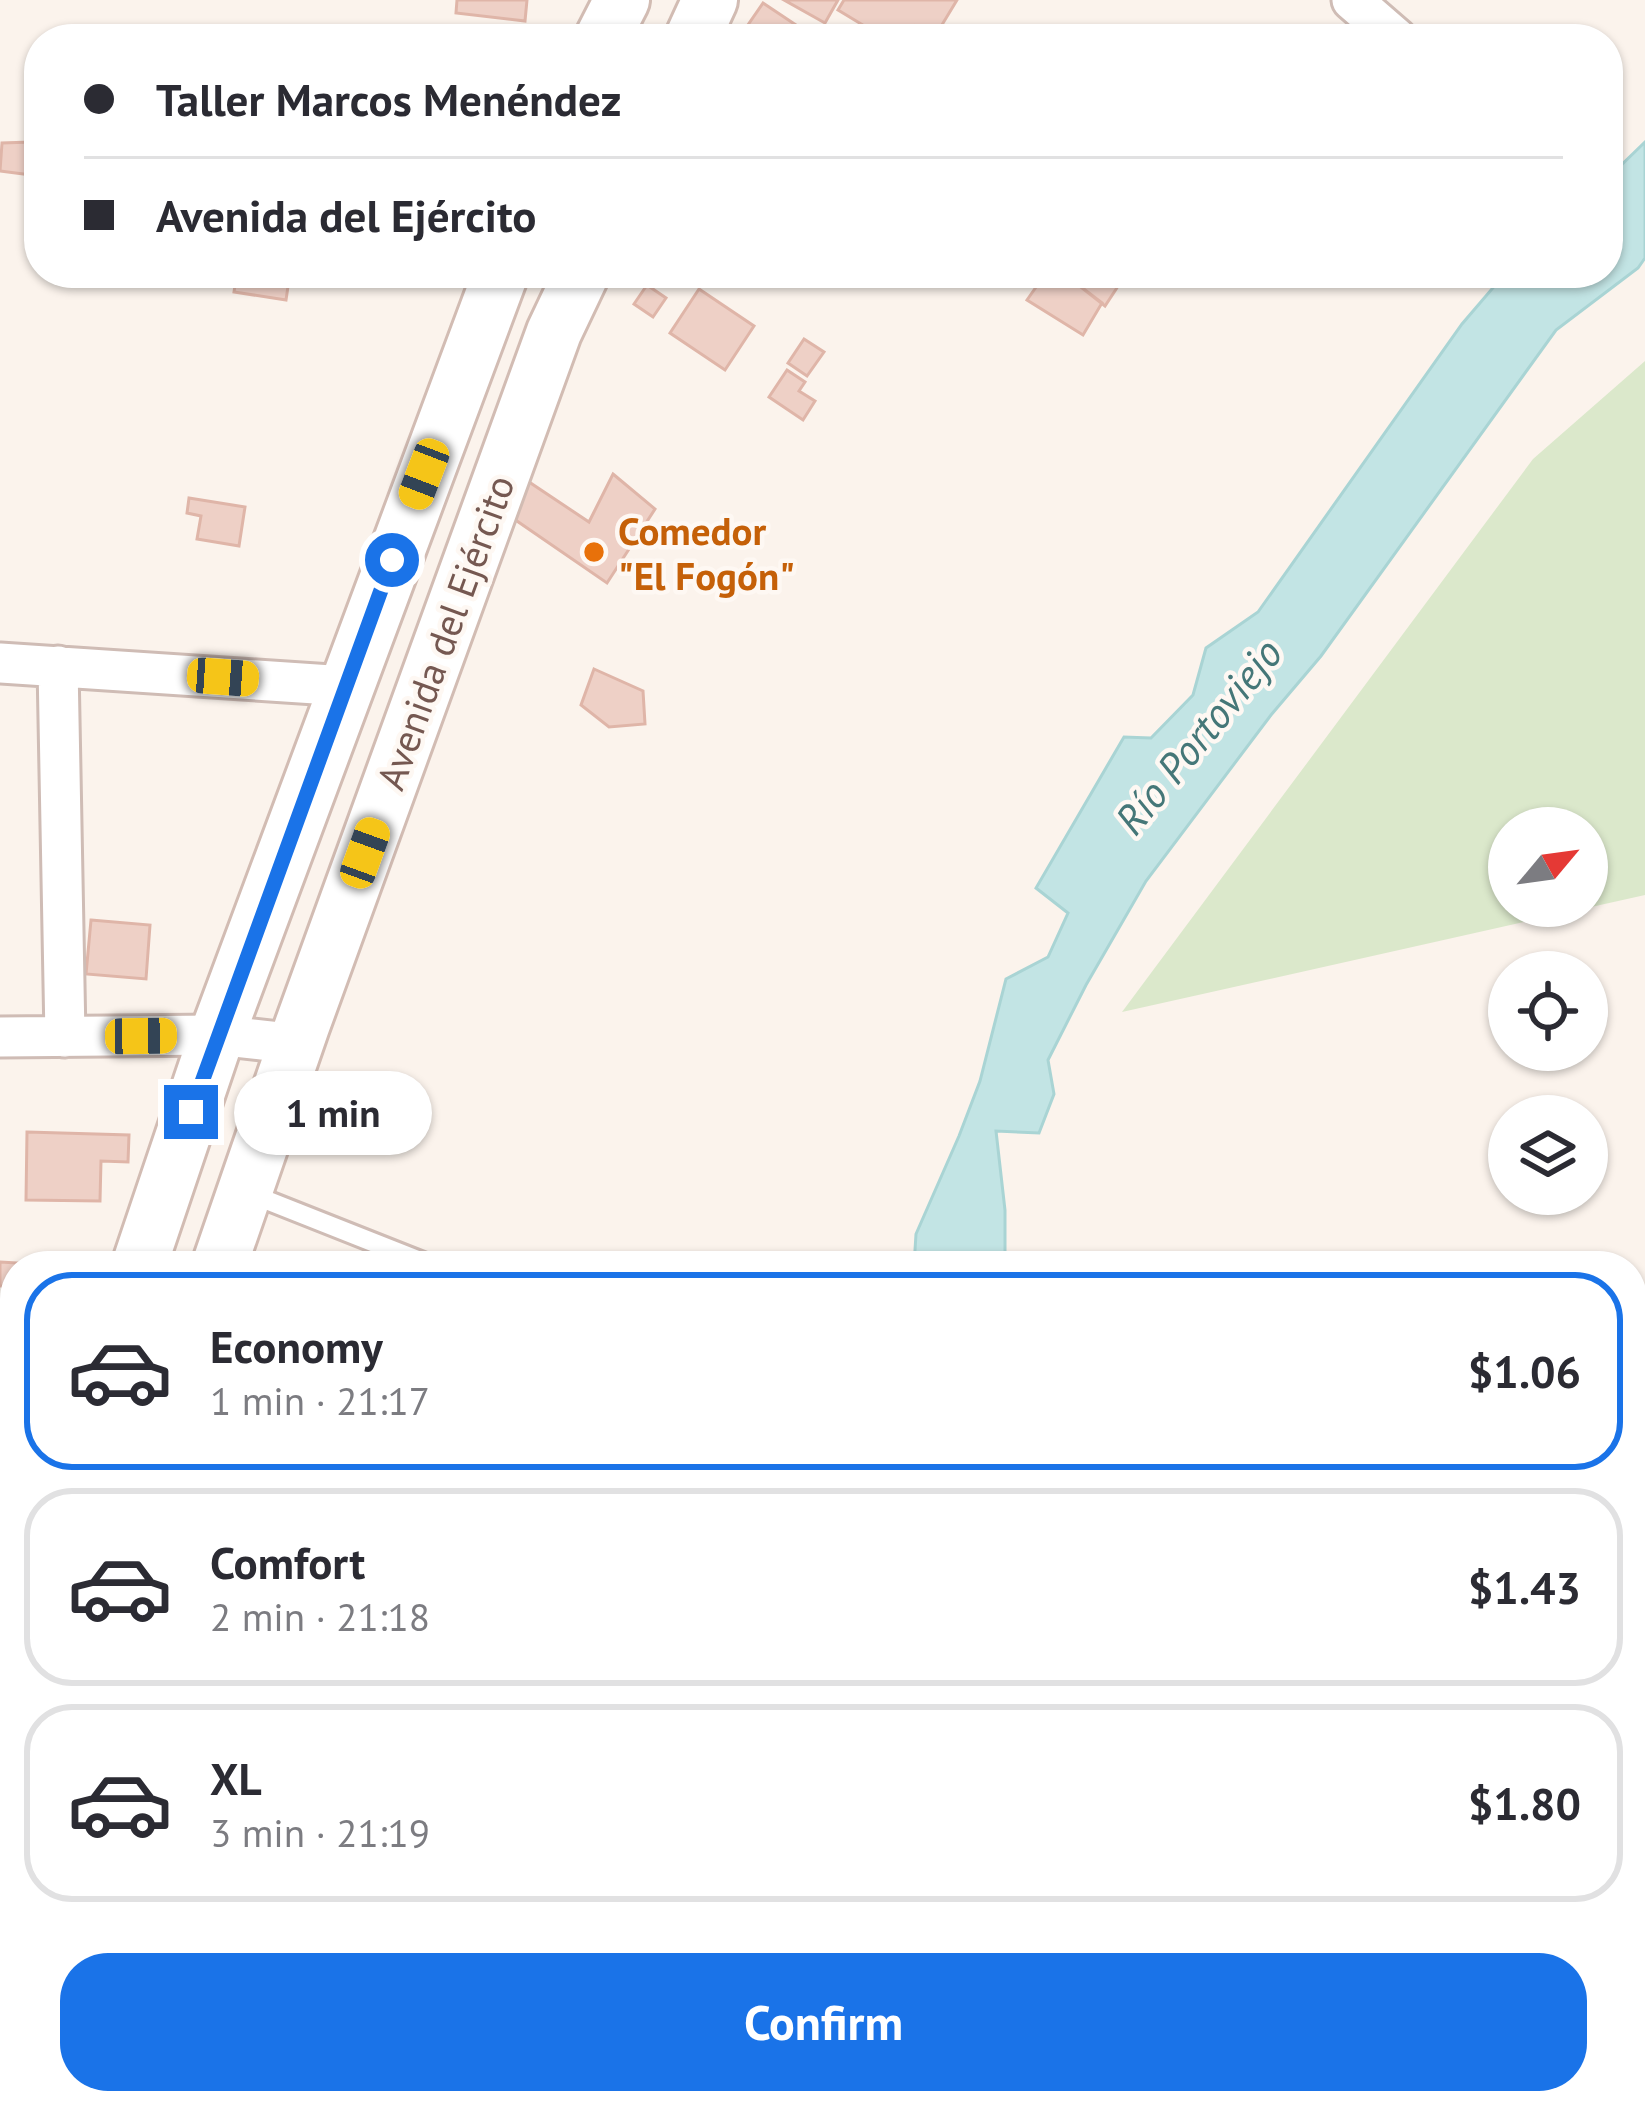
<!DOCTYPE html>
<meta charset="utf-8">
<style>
:root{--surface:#fff;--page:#f7f7f7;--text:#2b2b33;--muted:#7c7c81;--line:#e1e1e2;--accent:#1a73e8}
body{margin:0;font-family:"PT Sans",sans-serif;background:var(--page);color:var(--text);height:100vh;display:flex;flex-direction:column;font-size:45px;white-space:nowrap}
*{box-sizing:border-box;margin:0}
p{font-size:39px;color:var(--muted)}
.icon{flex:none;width:66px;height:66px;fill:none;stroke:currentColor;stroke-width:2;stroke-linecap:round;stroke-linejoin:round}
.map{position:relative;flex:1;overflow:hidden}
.side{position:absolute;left:0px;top:1251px;width:1647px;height:864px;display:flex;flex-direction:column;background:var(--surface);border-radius:48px 48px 0 0;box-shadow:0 3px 9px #0004}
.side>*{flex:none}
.guide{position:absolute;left:24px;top:24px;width:1599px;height:264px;border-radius:48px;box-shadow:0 3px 9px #0004;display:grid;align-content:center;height:264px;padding:0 60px;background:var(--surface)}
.needle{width:78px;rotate:61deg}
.tools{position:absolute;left:1488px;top:807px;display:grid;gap:24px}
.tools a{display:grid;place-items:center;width:120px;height:120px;border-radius:50%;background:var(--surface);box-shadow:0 3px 9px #0004;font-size:60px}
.end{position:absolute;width:54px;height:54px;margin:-27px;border:15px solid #1a73e8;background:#fff;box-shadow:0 0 0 6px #fff}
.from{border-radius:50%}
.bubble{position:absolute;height:84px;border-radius:42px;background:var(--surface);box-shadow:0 3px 9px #0004;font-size:39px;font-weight:700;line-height:84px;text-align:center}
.car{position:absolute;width:36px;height:72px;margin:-36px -18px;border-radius:15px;box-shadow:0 0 9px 3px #0007;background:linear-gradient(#f5c518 24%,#345 0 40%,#f5c518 0 76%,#345 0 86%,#f5c518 0)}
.guide b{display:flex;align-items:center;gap:42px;height:114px;font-size:45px}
.guide b+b{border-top:3px solid var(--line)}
.guide i{width:30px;height:30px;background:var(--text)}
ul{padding:21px 0 0;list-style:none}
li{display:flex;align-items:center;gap:36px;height:198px;margin:0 24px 18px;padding:0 36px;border:6px solid var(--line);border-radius:48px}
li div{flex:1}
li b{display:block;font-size:45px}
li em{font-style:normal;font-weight:700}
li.active{border-color:var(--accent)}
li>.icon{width:108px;height:108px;stroke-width:1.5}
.action{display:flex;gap:24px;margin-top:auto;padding:24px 60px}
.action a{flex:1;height:138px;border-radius:48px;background:var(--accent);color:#fff;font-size:48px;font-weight:700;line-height:138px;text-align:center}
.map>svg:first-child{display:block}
.green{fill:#dbe8cb;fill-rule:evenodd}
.water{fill:#c2e4e4;stroke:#a9d4d4;stroke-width:3}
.building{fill:#eed0c6;stroke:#dfb5a8;stroke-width:3}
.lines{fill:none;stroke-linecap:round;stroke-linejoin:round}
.service-casing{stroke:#cfbcb5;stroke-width:24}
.minor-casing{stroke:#cfbcb5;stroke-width:45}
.secondary-casing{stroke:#d2bcb3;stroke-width:60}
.service{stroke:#fff;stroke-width:18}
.minor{stroke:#fff;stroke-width:39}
.secondary{stroke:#fff;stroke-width:54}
.route{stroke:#1a73e8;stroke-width:15}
.food-dot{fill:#e8710a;stroke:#fef8f3;stroke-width:4.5}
.labels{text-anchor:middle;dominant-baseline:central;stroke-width:9;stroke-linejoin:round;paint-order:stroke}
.food-label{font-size:39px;font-weight:bold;fill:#c56008;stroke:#fef8f3;text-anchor:start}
.street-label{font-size:39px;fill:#755851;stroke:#fef8f3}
.water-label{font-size:42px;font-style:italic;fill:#457778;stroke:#fef8f3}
</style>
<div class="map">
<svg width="1645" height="2115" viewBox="0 0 1645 2115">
<rect width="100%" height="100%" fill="#fbf3ec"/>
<path class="green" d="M1645,361V895L1122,1012L1533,459ZM1509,828H1587V906H1509Z"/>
<path class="water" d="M1645,142V258L1638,268L1556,330L1321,656L1271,715L1146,881L1086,985L1048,1060L1054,1094L1039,1133L996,1131L1005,1210V1266H914L916,1234L959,1136L980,1081L1006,979L1048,957L1068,913L1036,888L1124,737L1151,738L1193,695L1206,648L1258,612L1462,324L1503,276L1507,273H1608V178Z
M677,2100H769L761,2115H673Z"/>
<path class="building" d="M457,0H527L525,21L456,13Z
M784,0H838L825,23Z
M844,0H957L934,38L915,26L908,39H886L838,10Z
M763,3L817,39H750L743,32Z
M454,33L508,39H454Z
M36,124H39V176L0,171L2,143L31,142Z
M128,273H163L162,286L127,283Z
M237,273H290L286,300L234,292Z
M1046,273H1063L1102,303L1083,335L1027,300Z
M1063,273H1153L1145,285L1126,274L1105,306Z
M647,285L666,298L653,317L634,304Z
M699,289L754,326L725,370L670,333Z
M804,339L824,352L807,376L788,363Z
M787,370L805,382L799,391L815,401L803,420L769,397Z
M613,474L655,509L607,583L501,510L520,476L589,522Z
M189,498L245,507L239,546L197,539L201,516L187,513Z
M594,669L643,691L645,724L609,727L581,705Z
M91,920L150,925L146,979L86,974Z
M27,1132L129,1135L128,1162L101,1161L100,1201L26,1200Z
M0,1262L18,1263L15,1266V1286H0Z
M0,1330L15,1331V1386H0Z
M137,2100H228L253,2102L250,2115H136Z
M265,2100H296L292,2109Z"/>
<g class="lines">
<defs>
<path id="service" d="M251,1194L433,1266"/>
<path id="minor" d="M1352,0L1397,39
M0,663L346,686
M58,666L65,1037
M0,1037L217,1035L297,1044
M0,1488H15"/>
<path id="secondary" d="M602,39L622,0
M692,39L710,0
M139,1266L217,1035L501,273
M219,1266L302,1026L554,332L582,273
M0,1682L15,1636
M0,1941L15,1891"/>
</defs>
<use href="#service" class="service-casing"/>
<use href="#minor" class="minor-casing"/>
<use href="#secondary" class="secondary-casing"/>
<use href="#service" class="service"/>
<use href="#minor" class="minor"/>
<use href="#secondary" class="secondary"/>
</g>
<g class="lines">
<path class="route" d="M191,1112L392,560"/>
</g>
<circle class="food-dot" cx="594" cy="552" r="12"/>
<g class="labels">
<g class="food-label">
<text x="618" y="530">Comedor<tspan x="618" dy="45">"El Fogón"</tspan></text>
</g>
<g class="street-label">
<text transform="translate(445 632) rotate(-70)">Avenida del Ejército</text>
</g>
<g class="water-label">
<text transform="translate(1198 736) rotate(-51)">Río Portoviejo</text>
</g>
</g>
</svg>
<div class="tools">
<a><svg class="needle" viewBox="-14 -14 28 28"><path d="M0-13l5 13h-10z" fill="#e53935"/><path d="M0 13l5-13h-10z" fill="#7c7c81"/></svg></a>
<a><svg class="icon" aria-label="locate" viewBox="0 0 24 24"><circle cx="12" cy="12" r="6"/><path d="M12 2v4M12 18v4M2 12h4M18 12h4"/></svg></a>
<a><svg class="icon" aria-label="layers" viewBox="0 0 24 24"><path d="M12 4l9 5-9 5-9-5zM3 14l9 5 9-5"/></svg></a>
</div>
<i class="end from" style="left:392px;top:560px"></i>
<i class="end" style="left:191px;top:1112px"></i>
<div class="bubble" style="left:234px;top:1071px;width:198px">1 min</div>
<i class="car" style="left:424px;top:474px;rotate:201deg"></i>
<i class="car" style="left:223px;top:677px;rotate:94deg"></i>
<i class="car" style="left:365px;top:853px;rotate:20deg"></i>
<i class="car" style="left:141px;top:1036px;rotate:89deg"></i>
<div class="guide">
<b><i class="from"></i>Taller Marcos Menéndez</b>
<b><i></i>Avenida del Ejército</b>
</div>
<section class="side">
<ul>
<li class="active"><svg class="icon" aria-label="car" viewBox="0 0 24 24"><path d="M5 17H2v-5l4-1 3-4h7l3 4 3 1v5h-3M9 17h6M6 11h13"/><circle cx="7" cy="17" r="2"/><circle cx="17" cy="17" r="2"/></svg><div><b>Economy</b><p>1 min · 21:17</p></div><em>$1.06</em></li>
<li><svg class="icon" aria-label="car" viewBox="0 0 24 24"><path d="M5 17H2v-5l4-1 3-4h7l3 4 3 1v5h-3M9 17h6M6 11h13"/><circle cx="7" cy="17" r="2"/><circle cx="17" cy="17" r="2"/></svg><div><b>Comfort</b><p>2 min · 21:18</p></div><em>$1.43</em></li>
<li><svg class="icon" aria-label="car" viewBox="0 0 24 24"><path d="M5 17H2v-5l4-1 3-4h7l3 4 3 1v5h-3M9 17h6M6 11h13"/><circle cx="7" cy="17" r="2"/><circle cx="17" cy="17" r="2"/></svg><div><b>XL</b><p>3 min · 21:19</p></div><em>$1.80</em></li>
</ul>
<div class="action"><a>Confirm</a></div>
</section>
</div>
